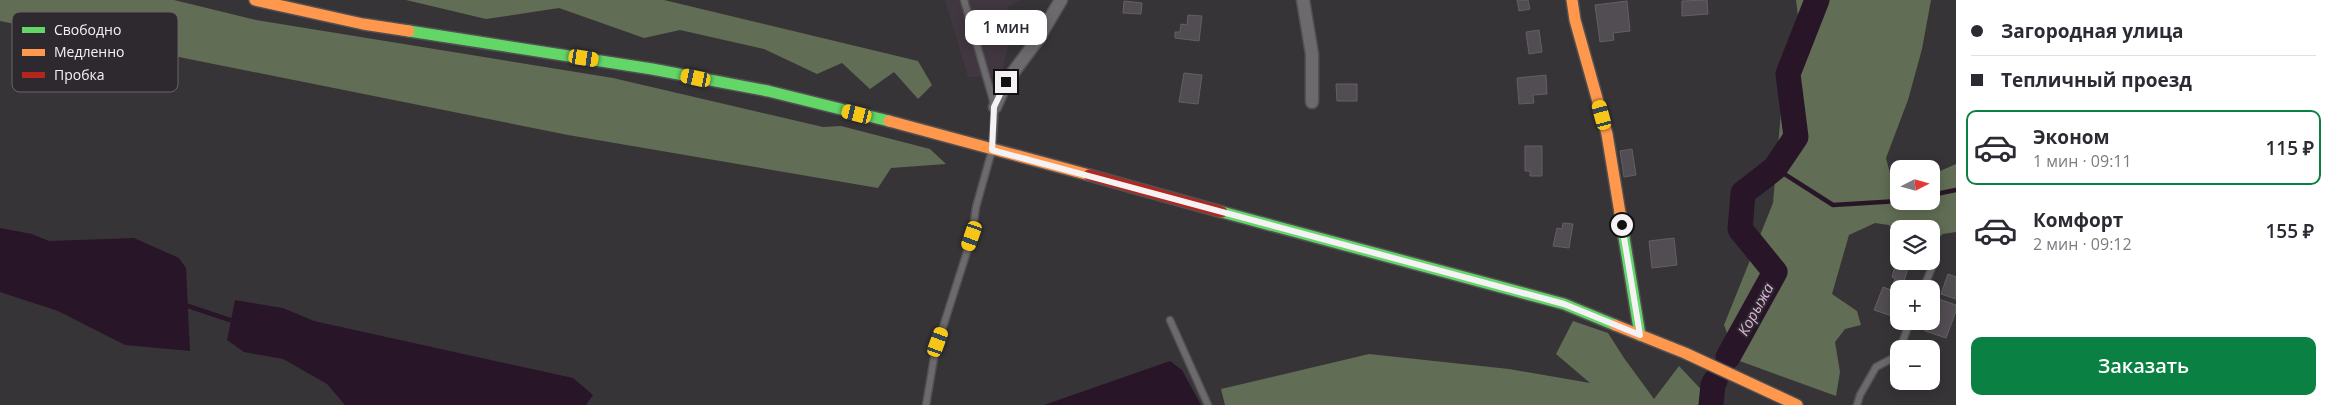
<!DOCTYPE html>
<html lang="ru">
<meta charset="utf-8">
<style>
:root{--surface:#fff;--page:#f7f7f7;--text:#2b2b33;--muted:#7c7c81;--line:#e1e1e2;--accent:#0b8043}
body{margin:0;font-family:"Open Sans",sans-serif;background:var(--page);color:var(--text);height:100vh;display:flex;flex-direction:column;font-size:19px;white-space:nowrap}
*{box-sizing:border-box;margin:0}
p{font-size:16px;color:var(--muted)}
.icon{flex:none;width:28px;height:28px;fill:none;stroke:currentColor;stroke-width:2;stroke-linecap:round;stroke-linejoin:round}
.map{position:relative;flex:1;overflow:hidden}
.panel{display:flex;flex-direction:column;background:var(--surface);width:375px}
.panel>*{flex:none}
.hud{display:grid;align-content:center;height:110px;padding:0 15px;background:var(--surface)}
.needle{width:32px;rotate:84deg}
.tools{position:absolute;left:1890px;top:160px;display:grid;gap:10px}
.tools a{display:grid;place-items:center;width:50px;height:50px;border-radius:10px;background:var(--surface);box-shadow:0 2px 12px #0003;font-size:25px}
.end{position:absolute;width:22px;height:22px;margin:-11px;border:6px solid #f5f2f5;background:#111;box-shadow:0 0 0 2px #111}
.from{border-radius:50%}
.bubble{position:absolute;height:35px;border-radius:10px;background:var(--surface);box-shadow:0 2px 12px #0003;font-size:16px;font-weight:600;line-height:35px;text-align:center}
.car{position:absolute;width:15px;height:30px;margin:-15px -8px;border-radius:6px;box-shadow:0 0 4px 1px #0007;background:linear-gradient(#f5c518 24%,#345 0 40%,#f5c518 0 76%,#345 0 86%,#f5c518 0)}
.hud b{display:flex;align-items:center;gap:18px;height:48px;font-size:19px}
.hud b+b{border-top:1px solid var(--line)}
.hud i{width:12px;height:12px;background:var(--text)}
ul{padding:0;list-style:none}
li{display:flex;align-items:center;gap:15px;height:75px;margin:0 10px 8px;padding:0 5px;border:2px solid transparent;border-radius:10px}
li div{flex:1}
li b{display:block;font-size:19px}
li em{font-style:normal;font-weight:600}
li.selected{border-color:var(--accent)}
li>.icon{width:45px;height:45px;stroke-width:1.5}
.button{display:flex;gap:10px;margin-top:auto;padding:10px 15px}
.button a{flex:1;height:58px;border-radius:10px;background:var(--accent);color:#fff;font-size:20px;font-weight:600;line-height:58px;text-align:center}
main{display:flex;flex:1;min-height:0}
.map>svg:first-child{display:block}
.built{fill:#413740}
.forest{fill:#616d54}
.water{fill:#281628}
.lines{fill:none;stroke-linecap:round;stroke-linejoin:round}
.stream{stroke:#281628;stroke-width:4.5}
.river{stroke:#281628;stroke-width:25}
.building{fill:#524d52;stroke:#626062}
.lane-casing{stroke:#525052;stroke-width:9}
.street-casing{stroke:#525052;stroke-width:15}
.fast-casing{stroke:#525052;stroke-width:14}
.slow-casing{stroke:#525052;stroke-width:14}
.jam-casing{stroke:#525052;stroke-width:14}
.lane{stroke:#6c6a6c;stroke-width:6}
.street{stroke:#6c6a6c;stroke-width:12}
.fast{stroke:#63d668;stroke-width:11}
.slow{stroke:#ff974d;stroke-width:11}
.jam{stroke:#b3261e;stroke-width:11}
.route{stroke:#f5f2f5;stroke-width:6}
.labels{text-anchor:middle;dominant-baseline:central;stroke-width:4;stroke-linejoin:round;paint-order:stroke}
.water-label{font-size:15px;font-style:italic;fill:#e0b3df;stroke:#2e292e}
.key{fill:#2e292e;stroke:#6a656a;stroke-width:1}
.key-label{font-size:14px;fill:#f5f2f5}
</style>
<main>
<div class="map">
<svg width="1956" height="405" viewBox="0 0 1956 405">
<rect width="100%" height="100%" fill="#373437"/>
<path class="built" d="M945,0H1021L1008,7L1010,37L1001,76L968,77Z"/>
<path class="forest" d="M0,0H174L256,20L613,78L823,127L841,126L930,149L946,164L891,168L878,188L568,135L0,21Z
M406,0H664L918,61L932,85L918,99L894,72L870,89L842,63L817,74L764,49L680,30L644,38L559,8L486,19Z
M1796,0H1931L1922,49L1908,100L1886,158L1892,181L1899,182V201H1931V175L1956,164V232L1943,234L1933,242L1931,241V229H1899V233L1894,232L1889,225L1875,223L1849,235L1832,294L1857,311L1861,325L1845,329L1835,342L1840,372L1836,396L1737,360L1724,325L1773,203L1783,89L1800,32Z
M1573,321L1608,333L1624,358L1654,399L1679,366L1712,401V405H1225L1221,389L1369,354L1509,369L1590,383L1556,354Z"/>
<path class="water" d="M0,228L32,234L49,241L134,238L179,258L186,268L190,351L125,345L58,311L0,292Z
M235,300L283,308L314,321L573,378L593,395L586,405H345L327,384L283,359L244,352L227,340Z
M1170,361L1182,370L1201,405H1044Z"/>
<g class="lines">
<path class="stream" d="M1775,168L1833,205L1899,201
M1931,195L1956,190
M188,306L230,320"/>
<path class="river" d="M1728,357L1775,272L1740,229L1743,193L1775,168L1796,137L1788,74L1817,0
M1711,405L1713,385L1715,381"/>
</g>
<path class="building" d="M1517,0H1528L1530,9L1519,11Z
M1707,0L1708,14L1682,16V1Z
M1124,1L1142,3L1141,14L1123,13Z
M1627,1L1630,31L1613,33L1614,40L1600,42L1595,5Z
M1188,15L1202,16L1199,41L1175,38V32H1180L1181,24L1187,25Z
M1539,30L1542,52L1529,54L1526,32Z
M1184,73L1202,75L1198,104L1179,102Z
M1546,75L1547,94L1533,95L1534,103L1519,104L1517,78Z
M1336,84H1357V101H1337Z
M1525,146H1542V176H1530V171H1525Z
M1632,149L1636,175L1624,177L1620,151Z
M1563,223L1573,224L1569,248L1553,246L1557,228L1562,229Z
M1674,238L1677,265L1652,268L1649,241Z
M1895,238L1899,239V256L1891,253Z
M1896,262L1909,265L1902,288L1893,286L1895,278L1892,277Z
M1948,274L1956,277V299L1941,294Z
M1883,287L1899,293L1892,316L1874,310Z
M1936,298L1956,305V311L1946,338L1925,331L1928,321H1931V312Z
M1931,353L1938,356L1933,373L1931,372Z"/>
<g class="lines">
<defs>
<path id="lane" d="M1923,289L1933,265
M1170,320L1208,405
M1900,349L1910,321
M926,405L935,352L972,236L976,207L992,150L995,107L964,0
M1857,405L1860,395L1876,367L1897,356L1899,351"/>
<path id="street" d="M1303,0L1312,54V102
M995,107L1006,82L1038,39L1061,0"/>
<path id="fast" d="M409,31L652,69L768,91L889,121
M1222,212L1564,304L1615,325
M1620,213L1640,335"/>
<path id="slow" d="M255,0L363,24L409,31
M1572,0L1575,20L1607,134L1620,213
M889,121L1089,175
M1615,325L1685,353L1797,405"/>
<path id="jam" d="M1089,175L1222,212"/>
</defs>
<use href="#lane" class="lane-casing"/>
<use href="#street" class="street-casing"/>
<use href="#fast" class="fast-casing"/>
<use href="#slow" class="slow-casing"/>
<use href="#jam" class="jam-casing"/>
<use href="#lane" class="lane"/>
<use href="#street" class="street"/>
<use href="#fast" class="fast"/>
<use href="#slow" class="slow"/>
<use href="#jam" class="jam"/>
</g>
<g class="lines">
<path class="route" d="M1006,82L994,107L992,150L1564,304L1640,335L1622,225"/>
</g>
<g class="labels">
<g class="water-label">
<text transform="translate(1755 309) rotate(-61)">Корыжа</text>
</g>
</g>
<rect x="12" y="12" width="166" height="80" rx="8" class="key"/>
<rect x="22" y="27" width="23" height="6" fill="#63d668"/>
<rect x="22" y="49" width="23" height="7" fill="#ff974d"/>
<rect x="22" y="72" width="23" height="6" fill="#b3261e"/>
<g class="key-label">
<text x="54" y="35">Свободно</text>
<text x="54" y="57">Медленно</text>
<text x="54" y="80">Пробка</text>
</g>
</svg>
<div class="tools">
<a><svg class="needle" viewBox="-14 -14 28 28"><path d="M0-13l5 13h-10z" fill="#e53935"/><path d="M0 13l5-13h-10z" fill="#7c7c81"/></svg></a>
<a><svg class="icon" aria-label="layers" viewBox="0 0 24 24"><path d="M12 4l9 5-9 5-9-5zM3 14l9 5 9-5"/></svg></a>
<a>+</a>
<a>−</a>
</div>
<i class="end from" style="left:1622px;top:225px"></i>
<i class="end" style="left:1006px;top:82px"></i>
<div class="bubble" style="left:965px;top:10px;width:82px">1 мин</div>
<i class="car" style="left:584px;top:58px;rotate:99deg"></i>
<i class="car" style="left:696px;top:78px;rotate:282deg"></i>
<i class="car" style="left:857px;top:114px;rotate:284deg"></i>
<i class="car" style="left:1602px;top:115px;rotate:345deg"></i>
<i class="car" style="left:972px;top:236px;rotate:199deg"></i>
<i class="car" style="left:938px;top:342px;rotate:20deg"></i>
</div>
<section class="panel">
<div class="hud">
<b><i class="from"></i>Загородная улица</b>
<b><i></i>Тепличный проезд</b>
</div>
<ul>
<li class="selected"><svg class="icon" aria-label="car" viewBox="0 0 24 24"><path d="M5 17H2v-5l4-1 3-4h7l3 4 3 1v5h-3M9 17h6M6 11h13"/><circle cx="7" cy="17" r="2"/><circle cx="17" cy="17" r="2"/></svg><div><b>Эконом</b><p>1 мин · 09:11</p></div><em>115 ₽</em></li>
<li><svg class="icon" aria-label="car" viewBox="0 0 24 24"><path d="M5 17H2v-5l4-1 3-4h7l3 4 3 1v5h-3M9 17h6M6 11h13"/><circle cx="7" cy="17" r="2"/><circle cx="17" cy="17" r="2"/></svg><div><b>Комфорт</b><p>2 мин · 09:12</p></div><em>155 ₽</em></li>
</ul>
<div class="button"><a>Заказать</a></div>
</section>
</main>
